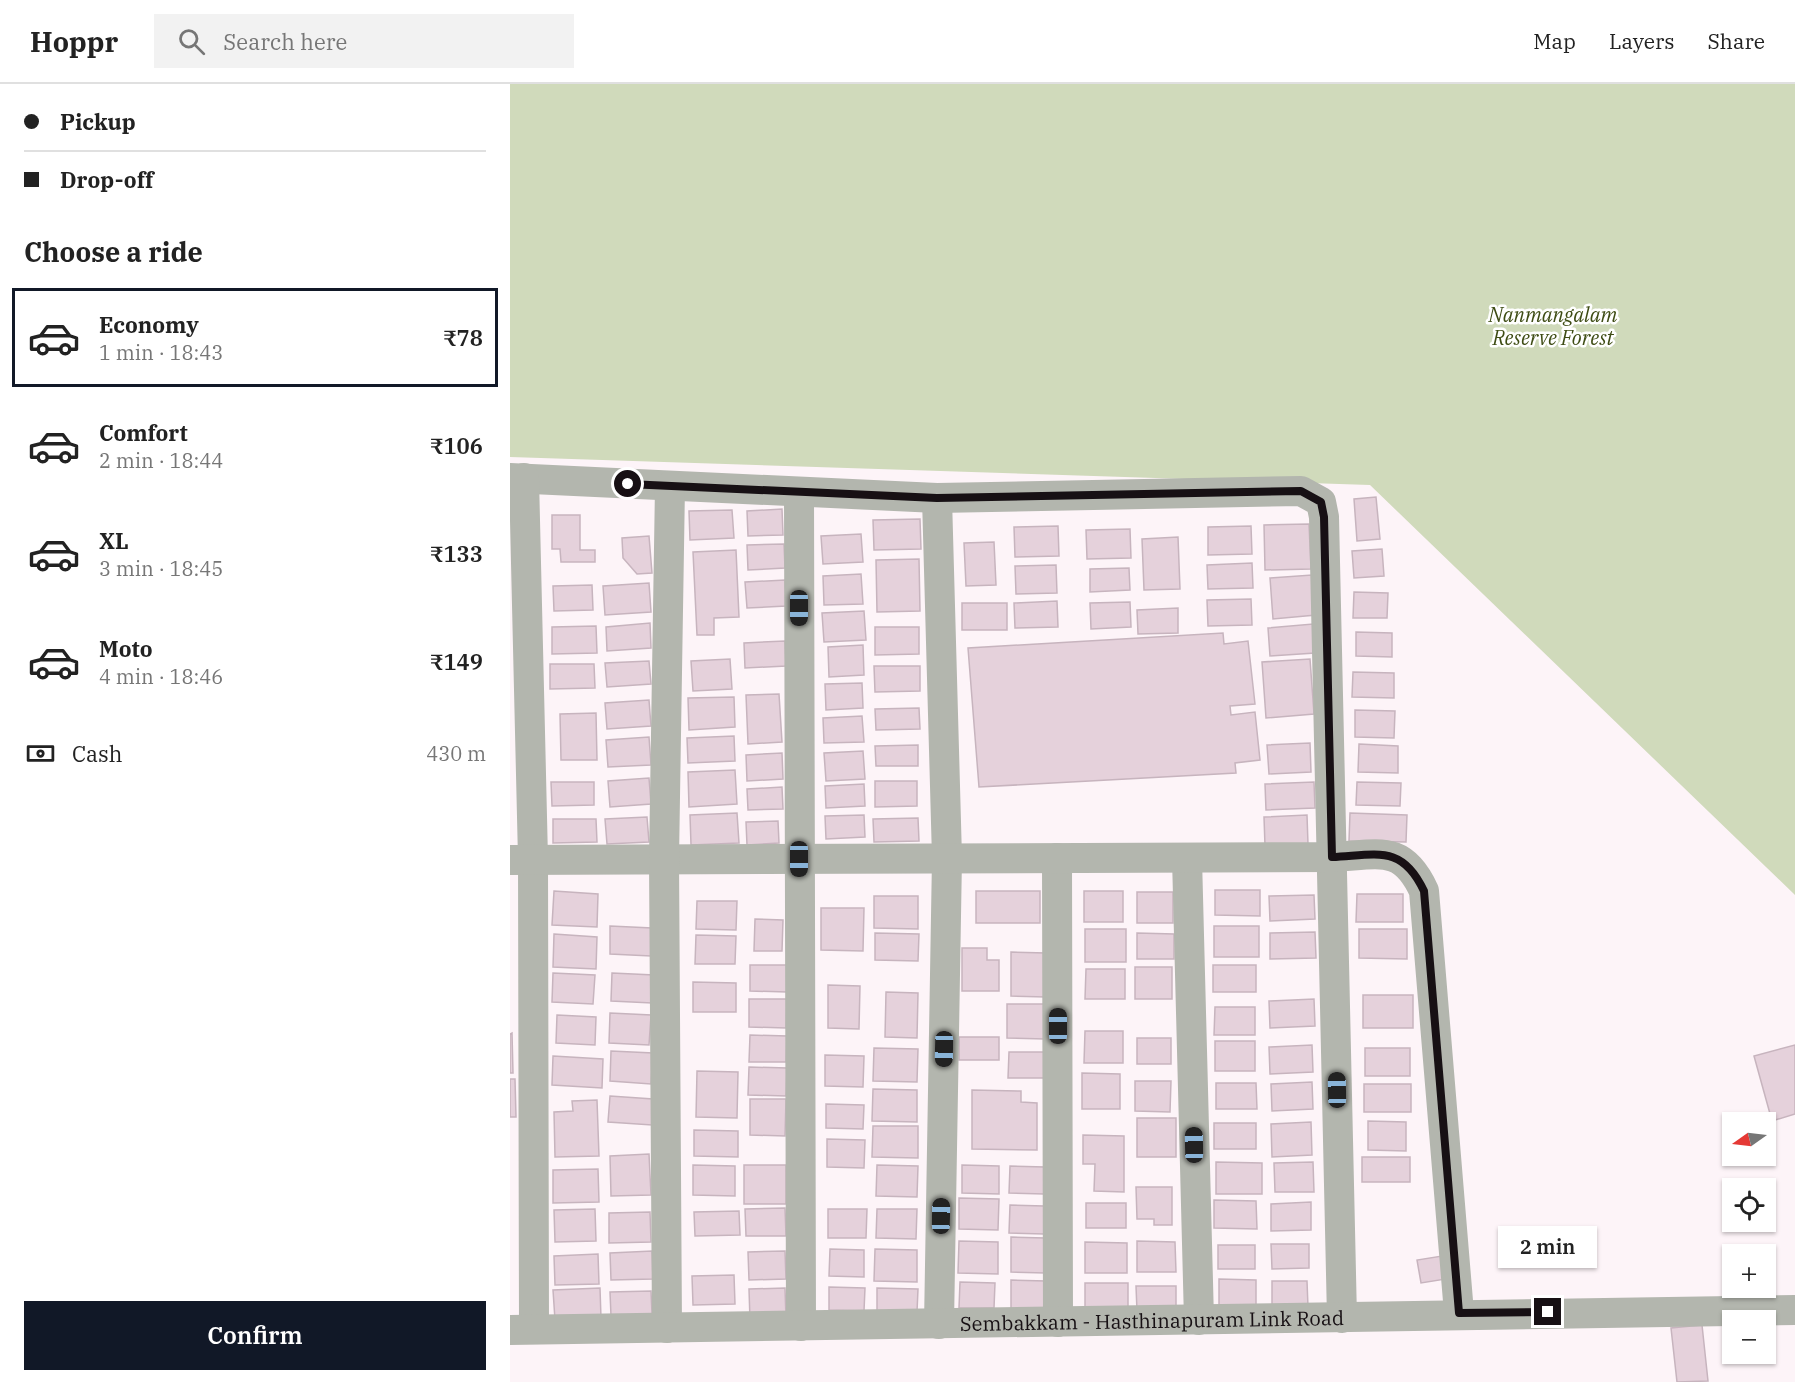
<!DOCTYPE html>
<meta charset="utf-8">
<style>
:root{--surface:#fff;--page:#f2f2f2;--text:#222;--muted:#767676;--line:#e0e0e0;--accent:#111827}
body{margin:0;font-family:"IBM Plex Serif",serif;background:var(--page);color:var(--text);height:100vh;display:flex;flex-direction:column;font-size:22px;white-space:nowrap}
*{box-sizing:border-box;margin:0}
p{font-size:20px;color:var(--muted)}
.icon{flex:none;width:33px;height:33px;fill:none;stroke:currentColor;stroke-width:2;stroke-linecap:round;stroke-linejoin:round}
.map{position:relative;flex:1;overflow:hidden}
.details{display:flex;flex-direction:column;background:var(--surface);width:510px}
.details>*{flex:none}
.hud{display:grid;align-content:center;height:132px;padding:0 24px;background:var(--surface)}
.needle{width:39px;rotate:256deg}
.fabs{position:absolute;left:1212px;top:1028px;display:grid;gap:12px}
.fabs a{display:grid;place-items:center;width:54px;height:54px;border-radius:0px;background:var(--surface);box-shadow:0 2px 4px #0004;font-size:30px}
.end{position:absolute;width:27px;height:27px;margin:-14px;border:8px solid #171014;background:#fff;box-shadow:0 0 0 3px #fff}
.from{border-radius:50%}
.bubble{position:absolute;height:42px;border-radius:0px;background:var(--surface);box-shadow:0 2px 4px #0004;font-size:20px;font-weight:600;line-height:42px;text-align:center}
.car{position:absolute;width:18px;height:36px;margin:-18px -9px;border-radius:8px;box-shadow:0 0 4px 2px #0007;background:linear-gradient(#222 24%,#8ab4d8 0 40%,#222 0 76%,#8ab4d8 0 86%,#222 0)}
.hud b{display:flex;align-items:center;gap:21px;height:57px;font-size:22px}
.hud b+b{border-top:2px solid var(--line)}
.hud i{width:15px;height:15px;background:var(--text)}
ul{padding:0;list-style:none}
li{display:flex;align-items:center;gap:18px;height:99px;margin:0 12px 9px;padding:0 12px;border:3px solid transparent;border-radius:0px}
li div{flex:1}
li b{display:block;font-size:22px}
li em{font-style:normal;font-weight:600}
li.active{border-color:var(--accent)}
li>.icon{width:54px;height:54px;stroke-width:1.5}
h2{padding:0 24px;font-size:27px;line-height:72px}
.pay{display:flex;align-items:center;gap:15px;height:66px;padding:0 24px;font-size:22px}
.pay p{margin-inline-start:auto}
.action{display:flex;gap:12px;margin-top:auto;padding:12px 24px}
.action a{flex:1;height:69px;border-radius:0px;background:var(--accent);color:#fff;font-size:24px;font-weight:600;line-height:69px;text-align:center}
header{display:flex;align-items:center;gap:36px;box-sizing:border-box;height:84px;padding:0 30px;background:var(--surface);border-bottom:2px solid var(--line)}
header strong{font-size:28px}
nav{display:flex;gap:33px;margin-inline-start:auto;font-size:21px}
.search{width:420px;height:54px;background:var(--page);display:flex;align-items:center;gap:15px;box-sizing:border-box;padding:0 21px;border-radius:0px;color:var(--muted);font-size:22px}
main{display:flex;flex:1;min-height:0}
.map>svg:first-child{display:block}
.green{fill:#d0dabb}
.building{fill:#e5d1db;stroke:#c7b4be;stroke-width:1.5}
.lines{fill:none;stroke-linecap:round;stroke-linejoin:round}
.minor{stroke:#b3b6ae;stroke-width:30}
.route{stroke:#171014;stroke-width:8}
.labels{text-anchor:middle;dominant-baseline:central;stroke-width:5;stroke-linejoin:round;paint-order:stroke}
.park-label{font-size:20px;font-style:italic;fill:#3e4c14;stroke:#fff}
.street-label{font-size:20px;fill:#171014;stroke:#fff}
</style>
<header>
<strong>Hoppr</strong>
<div class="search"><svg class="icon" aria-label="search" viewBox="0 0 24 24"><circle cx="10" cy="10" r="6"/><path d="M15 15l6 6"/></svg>Search here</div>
<nav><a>Map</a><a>Layers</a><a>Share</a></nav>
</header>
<main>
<section class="details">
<div class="hud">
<b><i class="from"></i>Pickup</b>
<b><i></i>Drop-off</b>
</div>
<h2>Choose a ride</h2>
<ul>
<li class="active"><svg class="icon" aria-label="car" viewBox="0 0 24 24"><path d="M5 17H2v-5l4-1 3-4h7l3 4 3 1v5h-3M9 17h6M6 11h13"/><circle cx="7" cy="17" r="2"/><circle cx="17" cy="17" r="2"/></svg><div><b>Economy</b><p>1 min · 18:43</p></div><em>₹78</em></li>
<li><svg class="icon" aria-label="car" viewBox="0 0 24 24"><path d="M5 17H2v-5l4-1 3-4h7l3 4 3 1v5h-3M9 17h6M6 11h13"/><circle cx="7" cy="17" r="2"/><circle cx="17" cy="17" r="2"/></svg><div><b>Comfort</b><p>2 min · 18:44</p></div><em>₹106</em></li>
<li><svg class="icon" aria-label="car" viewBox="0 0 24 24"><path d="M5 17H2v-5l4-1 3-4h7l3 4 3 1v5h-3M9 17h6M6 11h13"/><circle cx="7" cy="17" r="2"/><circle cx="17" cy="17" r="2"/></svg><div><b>XL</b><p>3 min · 18:45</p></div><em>₹133</em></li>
<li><svg class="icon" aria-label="car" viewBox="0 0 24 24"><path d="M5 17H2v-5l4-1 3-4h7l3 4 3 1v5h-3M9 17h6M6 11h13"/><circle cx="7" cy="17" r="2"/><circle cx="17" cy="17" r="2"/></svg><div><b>Moto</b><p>4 min · 18:46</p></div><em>₹149</em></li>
</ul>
<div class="pay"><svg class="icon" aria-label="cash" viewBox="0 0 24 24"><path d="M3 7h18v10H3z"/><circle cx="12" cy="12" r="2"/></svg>Cash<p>430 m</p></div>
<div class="action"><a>Confirm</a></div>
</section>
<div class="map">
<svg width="1285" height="1298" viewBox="0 0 1285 1298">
<rect width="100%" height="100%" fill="#fdf4f8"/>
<path class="green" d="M0,0H1285V811L860,401L0,373Z"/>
<path class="building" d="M866,413L870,455L847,457L844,415Z
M272,425L273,451L238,452L237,427Z
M222,426L224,454L180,456L179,427Z
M42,431H70V466H85V478H51L50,465H42Z
M410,435L411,465L364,466L363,436Z
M799,440L801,485L755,486L754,441Z
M548,442L549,472L505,473L504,443Z
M741,442L742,470L698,471V443Z
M620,445L621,474L577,475L576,446Z
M351,450L353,478L313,480L311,452Z
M139,452L142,489L127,490L113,474L112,454Z
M668,453L670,505L634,506L632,455Z
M484,458L486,501L456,502L454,459Z
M274,460L275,484L238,486L237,461Z
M872,465L874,492L844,494L842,467Z
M226,466L229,533L204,534V551H187L183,468Z
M409,475L410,527L367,528L366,476Z
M742,479L743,504L698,505L697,481Z
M546,481L547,509L506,510L505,482Z
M619,484L620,506L580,508V485Z
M351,490L353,520L314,521L313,492Z
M802,491L806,531L763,535L760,494Z
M275,496L276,522L237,524L235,498Z
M139,499L141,528L95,531L93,502Z
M82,501L83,526L44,527L43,502Z
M844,508L878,509L877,534H843Z
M741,515L742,541L698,542L697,516Z
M547,517L548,543L505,544L504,519Z
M620,518L621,543L581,545L580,519Z
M452,519H497V546H452Z
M668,524V549L628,550L627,526Z
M354,527L356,556L314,558L312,529Z
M140,539L141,564L97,567L96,543Z
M803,540L805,569L760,572L758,544Z
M86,542L87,569L42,570V543Z
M365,543H409V570L365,571Z
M846,548L882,549V573L846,572Z
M713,549L714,560L738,557L745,620L720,622L721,631L745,628L750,676L725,679L726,689L469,703L458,564Z
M275,557L276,582L235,584L234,559Z
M353,561L354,591L319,593L318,563Z
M220,575L222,605L183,607L181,577Z
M800,575L804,630L756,634L752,578Z
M139,577L141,600L97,603L95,579Z
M40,580H84L85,604L40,605Z
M364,582H410V607L365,608Z
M843,588L884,589V614L842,613Z
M352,599L353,624L316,626L315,600Z
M269,610L272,658L238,660L236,611Z
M224,613L225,643L179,646L178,614Z
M139,616L141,642L97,645L95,619Z
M409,624L410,645L366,646L365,625Z
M845,626L885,627L884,654L845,653Z
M86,629L87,676H51L50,630Z
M352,632L354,658L314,659L313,634Z
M224,652L225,677L178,679L177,654Z
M139,653L141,681L98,683L96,656Z
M800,659L801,688L759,690L757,661Z
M849,660L888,662V689L848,688Z
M408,661V682H366L365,662Z
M353,667L355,695L316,697L314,669Z
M272,669L273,695L237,697L236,671Z
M225,686L227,720L179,723L178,688Z
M139,694L141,720L100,723L98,697Z
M365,697H407V722L365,723Z
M41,698H84V721L42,722Z
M804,698L805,724L756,726L755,700Z
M847,698L891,699L890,722L846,721Z
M354,700L355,722L316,724L315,702Z
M272,703L273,725L238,726L237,705Z
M227,729L229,759L181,761L180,731Z
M840,729L897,731L896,758L839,757Z
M354,731L355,753L316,755L315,732Z
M797,731L798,760L755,762L754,733Z
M137,733L139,758L97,760L95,735Z
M408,734L409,757L364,758L363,735Z
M43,735H86L87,758L43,759Z
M268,737L269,759L237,761L236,738Z
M705,806H750V832L705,831Z
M44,807L88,810L87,843L42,841Z
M466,807H530V839H466Z
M574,807H613V838H574Z
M627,808H663V839H627Z
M847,810H893V838H846Z
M804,811L805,835L760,837L759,812Z
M364,812H408V845L364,844Z
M187,817H227L226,846L186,845Z
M311,824H354L353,867L311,866Z
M245,835L273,836L272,867H244Z
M100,842L142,844L141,872L100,870Z
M704,842H749V873H704Z
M575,845H616V878H575Z
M849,845H897V875L849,874Z
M805,848L806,874L760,875V849Z
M365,849L409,850L408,877L365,876Z
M627,849L664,850V875H627Z
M44,850L87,853L86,885L43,883Z
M186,851L226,852L225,880H185Z
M452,864H477V876H489V907H452Z
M501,868L536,869V913L501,912Z
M240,881H277V908L240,907Z
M703,881H746V908H703Z
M625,883H662V915H625Z
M576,885H615V915H575Z
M43,889L85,891L83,920L42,918Z
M102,889L144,891L142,919L101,917Z
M183,898L226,899V928H183Z
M318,901L350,902L349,945L318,944Z
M376,908L408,909L407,954L375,953Z
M853,911H903V944H853Z
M239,915H277L276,944L239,943Z
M804,915L805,942L760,944L759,917Z
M497,920H535V955L497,954Z
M705,923H745V951H704Z
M100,929L141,931L139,961L99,959Z
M47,931L86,933L85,961L46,959Z
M575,947H613V979H574Z
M2,949L3,989H0V950Z
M240,951L277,952L276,978H239Z
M449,953H489V976H449Z
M627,954H661V980H627Z
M705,957H745V987H705Z
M802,961L803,988L760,990L759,963Z
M1285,961V1030L1262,1037L1244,972Z
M364,964L408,965L407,998L363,997Z
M855,964H900V992H855Z
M101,967L143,969L141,1000L100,997Z
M499,968H536L535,994H498Z
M315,971L354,972L353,1003L315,1002Z
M43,972L93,975L92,1004L42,1001Z
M239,983L277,984L276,1012L238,1011Z
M187,987L228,988L227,1034L186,1033Z
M572,989L610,990V1025H572Z
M0,995H5L6,1033H0Z
M625,997H661L660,1028L625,1027Z
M802,998L803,1025L762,1027L761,1000Z
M706,999H746L747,1025H706Z
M854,1000H901V1028H854Z
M363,1005L407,1006V1038L362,1037Z
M462,1006L511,1007V1018L527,1019V1066L462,1065Z
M100,1012L143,1015L142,1041L98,1038Z
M240,1015H276L275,1052L240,1051Z
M87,1016L89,1072L45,1073L44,1028L63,1027L62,1017Z
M316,1020L354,1021L353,1045L316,1044Z
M627,1034H666V1073H627Z
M858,1037L896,1038V1067L858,1066Z
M801,1038L802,1071L762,1073L761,1040Z
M704,1039H746V1065H704Z
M363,1042H408V1074L362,1073Z
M184,1046L228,1047V1073L184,1072Z
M573,1051L614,1052V1108L584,1107L585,1080H573Z
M317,1055L355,1056L354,1084L317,1083Z
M139,1070L141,1111L101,1112L100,1072Z
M852,1073H900V1098H852Z
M706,1078L752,1079V1110H706Z
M803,1078L804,1108H765L764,1079Z
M183,1081L225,1082V1112L183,1111Z
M234,1081H276V1120H234Z
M367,1081L408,1082L407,1113L366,1112Z
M452,1081L489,1082V1110L452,1109Z
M500,1082L535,1083L534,1110L499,1109Z
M88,1085L89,1118L43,1119V1086Z
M626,1103H662V1141H644V1135H627Z
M449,1114L489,1115L488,1146L449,1145Z
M704,1116L746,1117L747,1145L704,1144Z
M801,1118V1146L761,1147V1120Z
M576,1119H616V1144H576Z
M500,1121L534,1122V1150L499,1149Z
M275,1124L276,1152H236L235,1125Z
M85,1125L86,1157L45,1158L44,1126Z
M318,1125H357L356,1154H318Z
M367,1125H407L406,1155L366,1154Z
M229,1127L230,1151L185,1152L184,1128Z
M140,1128L141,1158L99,1159V1129Z
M501,1153L535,1154V1189L501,1188Z
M449,1157L488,1158V1190L448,1189Z
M627,1157L665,1158L666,1188H627Z
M575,1158L617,1159V1189H575Z
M761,1160H799V1184L762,1185Z
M708,1161H745V1185H708Z
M320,1165L354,1166V1193L319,1192Z
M365,1165L407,1166V1198L364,1197Z
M142,1167L143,1195L101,1196L100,1169Z
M275,1167L276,1195L239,1196L238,1168Z
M88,1170L89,1200L45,1201L44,1172Z
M932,1172L936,1195L911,1199L907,1176Z
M224,1191L225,1220L183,1221L182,1192Z
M709,1195L746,1196V1222L709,1221Z
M501,1196L536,1197V1226L501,1225Z
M762,1197H797L798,1223H762Z
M450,1198L485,1199L484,1224H449Z
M575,1199H618V1226H575Z
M626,1202H666V1227H627Z
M319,1203L355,1204L354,1227L319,1226Z
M90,1204L91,1234L45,1236L43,1206Z
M275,1204L276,1235L240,1236L239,1205Z
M367,1204L408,1205L407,1228L367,1227Z
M141,1207L142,1230L101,1232L100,1208Z
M1192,1241L1198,1297L1167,1298L1161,1244Z"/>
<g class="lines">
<g class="minor">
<path d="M0,394L427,414L791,407L811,418L814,433L832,1234"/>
<path d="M14,394L23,775L24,1245"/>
<path d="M289,410L291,1242"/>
<path d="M427,414L437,774L429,1240"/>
<path d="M547,774L548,1238"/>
<path d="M677,774L689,1236"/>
<path d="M0,776L822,773C868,771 892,759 914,807L949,1229"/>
<path d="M157,1244L154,775L160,402"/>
<path id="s1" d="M0,1246L1285,1226"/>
</g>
</g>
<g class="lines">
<path class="route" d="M118,400L427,414L791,407L811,418L814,433L822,773C867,771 892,760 914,807L949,1229L1038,1228"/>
</g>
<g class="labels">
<g class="park-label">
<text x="1043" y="230">Nanmangalam<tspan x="1043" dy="23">Reserve Forest</tspan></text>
</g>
<g class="street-label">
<text stroke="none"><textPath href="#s1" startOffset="642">Sembakkam - Hasthinapuram Link Road</textPath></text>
</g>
</g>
</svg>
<div class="fabs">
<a><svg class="needle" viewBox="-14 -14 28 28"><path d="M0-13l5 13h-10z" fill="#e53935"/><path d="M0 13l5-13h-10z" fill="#767676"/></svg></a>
<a><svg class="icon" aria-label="locate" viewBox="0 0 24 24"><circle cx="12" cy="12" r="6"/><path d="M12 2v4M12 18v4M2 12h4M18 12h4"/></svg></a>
<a>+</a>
<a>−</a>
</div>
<i class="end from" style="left:118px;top:400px"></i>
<i class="end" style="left:1038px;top:1228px"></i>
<div class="bubble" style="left:988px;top:1142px;width:99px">2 min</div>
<i class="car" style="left:289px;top:524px;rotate:180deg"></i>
<i class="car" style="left:289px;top:775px;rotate:180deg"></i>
<i class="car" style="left:548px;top:942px;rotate:0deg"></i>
<i class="car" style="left:434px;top:965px;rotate:181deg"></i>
<i class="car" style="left:827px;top:1006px;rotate:359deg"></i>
<i class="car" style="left:684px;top:1061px;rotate:359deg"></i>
<i class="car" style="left:431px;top:1132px;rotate:1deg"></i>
</div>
</main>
